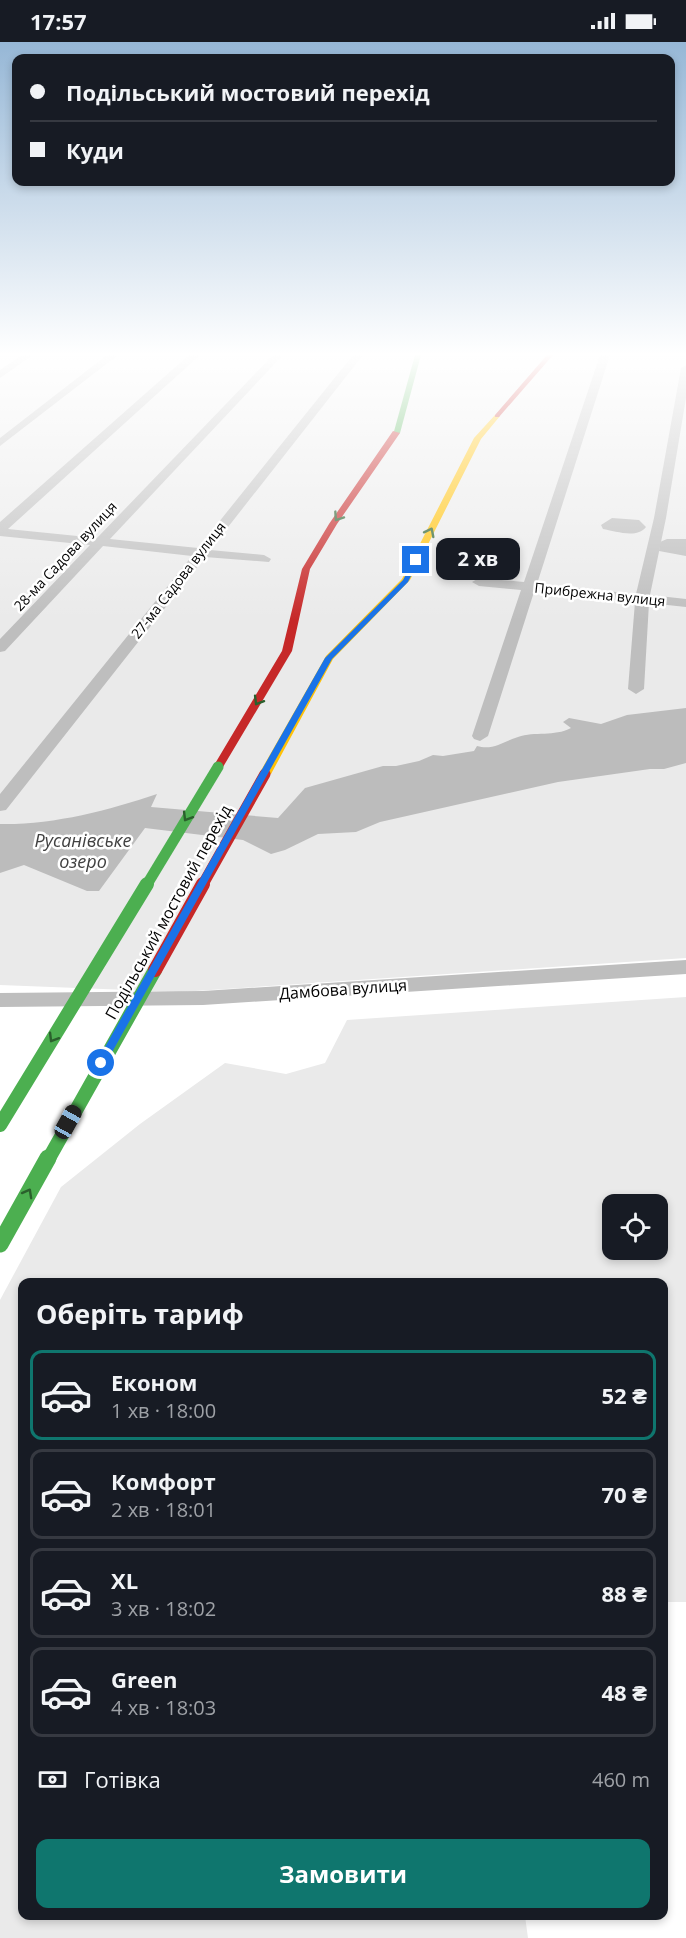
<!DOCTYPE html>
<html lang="uk">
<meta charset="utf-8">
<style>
:root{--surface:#171b24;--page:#20242c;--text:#f1f3f6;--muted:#9ea1a6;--line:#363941;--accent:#0f766e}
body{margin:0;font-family:"Open Sans",sans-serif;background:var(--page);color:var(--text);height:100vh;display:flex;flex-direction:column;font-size:22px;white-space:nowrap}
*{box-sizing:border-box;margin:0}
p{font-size:20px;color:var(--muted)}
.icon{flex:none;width:33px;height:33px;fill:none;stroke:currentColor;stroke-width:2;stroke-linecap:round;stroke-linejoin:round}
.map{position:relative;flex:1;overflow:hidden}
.drawer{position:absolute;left:18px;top:1236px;width:650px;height:642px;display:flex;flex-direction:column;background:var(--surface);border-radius:12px;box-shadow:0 3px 9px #0003}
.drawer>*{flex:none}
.guide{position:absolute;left:12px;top:12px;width:663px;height:132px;border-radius:12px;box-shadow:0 3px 9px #0003;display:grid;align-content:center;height:132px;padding:0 18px;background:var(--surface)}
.tools{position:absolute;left:602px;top:1152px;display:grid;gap:12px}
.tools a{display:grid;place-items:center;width:66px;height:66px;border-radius:12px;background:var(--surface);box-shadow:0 3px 9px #0003;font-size:30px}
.end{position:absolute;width:27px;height:27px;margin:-14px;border:8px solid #1a73e8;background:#fff;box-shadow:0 0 0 3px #fff}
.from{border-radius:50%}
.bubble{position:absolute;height:42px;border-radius:12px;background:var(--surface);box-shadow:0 3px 9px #0003;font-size:20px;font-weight:700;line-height:42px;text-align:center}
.car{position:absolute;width:18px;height:36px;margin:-18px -9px;border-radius:8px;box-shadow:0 0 4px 2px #0007;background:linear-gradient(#222 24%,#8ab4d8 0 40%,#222 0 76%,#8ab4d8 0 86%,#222 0)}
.guide b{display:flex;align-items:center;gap:21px;height:57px;font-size:22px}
.guide b+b{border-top:2px solid var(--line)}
.guide i{width:15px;height:15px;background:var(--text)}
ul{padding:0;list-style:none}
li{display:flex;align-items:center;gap:18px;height:90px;margin:0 12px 9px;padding:0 6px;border:3px solid var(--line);border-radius:12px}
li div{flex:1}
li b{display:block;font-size:22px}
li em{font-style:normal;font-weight:700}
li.on{border-color:var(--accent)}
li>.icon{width:54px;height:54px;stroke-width:1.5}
h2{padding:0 18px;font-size:27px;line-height:72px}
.pay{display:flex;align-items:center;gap:15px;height:66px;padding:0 18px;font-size:22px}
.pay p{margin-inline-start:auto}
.action{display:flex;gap:12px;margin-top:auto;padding:12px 18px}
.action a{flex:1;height:69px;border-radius:12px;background:var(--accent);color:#fff;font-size:24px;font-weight:700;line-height:69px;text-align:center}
.status{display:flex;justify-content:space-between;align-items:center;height:42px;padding:0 30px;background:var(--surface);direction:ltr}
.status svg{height:16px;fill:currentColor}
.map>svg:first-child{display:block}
.green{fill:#eaeaea;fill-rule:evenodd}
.water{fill:#bcbcbc}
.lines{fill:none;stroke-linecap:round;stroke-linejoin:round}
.street{fill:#bebebe;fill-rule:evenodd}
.fast{fill:#4caf50;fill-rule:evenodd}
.slow{fill:#ffc107;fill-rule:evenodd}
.jam{fill:#c62828;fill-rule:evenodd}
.fast-bridge-far2{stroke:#4caf50;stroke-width:11}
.fast-bridge-far1{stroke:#4caf50;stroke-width:14}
.fast-bridge{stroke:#4caf50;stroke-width:17}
.jam-bridge-far1{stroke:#c62828;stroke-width:11}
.jam-bridge{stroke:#c62828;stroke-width:14}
.oneway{stroke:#2a602c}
.route{fill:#1a73e8}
.labels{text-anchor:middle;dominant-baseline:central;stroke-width:5;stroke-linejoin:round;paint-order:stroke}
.far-street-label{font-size:14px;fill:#000;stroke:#fff}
.street-label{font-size:16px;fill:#000;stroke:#fff}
.water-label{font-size:18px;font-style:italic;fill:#414141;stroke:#fff}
</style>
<div class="status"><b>17:57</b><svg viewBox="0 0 49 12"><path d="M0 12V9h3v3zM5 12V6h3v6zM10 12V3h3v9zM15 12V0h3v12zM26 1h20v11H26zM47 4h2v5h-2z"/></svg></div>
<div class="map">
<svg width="686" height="1896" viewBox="0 0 686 1896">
<rect width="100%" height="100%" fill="#fff"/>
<path class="green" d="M0,313H686V916L180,950L0,943Z
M686,955V1560H663V1240H22V1874H525L528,1896H0V1258L61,1145L140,1082L225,1021L286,1032L325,1021L347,978ZM657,1162V1208H612V1162Z"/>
<path class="water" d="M612,476L639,478L646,485C637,497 615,489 603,487L601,483Z
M667,497H686V514L659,509L660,500Z
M686,666V721L664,727H650L558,740L380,780L356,790L318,792L285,808L271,812L243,798L145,786L99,849H87L24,823L0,831V782C52,783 107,769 157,752L151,765L278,776L305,746L383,724H396L419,719L433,713L443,714L474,709L477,704C493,709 504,699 518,695C535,689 554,695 571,686L563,680L569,676L601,682L627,673Z"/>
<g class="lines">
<path class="street" d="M22,313H33L0,336V328Z
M107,313H118L0,404V396Z
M189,313H200L8,487L97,496L273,313H283L110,497L198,506L353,313H363L210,508L264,513L271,517L269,520L205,515L6,768L0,769V752L192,514L103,504L5,609L0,610V597L90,503L0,494V480Z
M600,313H610L537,542L636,552L654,476L681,326L686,323V356L666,476L650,553L686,557V565L649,561L644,647L636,652L628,647L635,560L534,550L488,694L480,699L474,697L472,694L521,548L479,544L472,540L479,536L524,540Z
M686,918V932L203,963L0,965V951L203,949Z"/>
<path class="fast" d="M415,313H421L400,391L393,393Z"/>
<path class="slow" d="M495,373L500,374L481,397L410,538L333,617L271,732L265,735L261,734L259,732L326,614L402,537L474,396Z"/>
<path class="jam" d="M547,313H553L499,375H495V373Z
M393,389L400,391L337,482L310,527L292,609L223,725L222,727H214L213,725L282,609L302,527L329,482Z"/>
<path class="fast-bridge-far2" d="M146,844L218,725"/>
<path class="fast-bridge-far1" d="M0,1083L147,842
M48,1118L155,928"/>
<path class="fast-bridge" d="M0,1202L48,1116"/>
<path class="jam-bridge-far1" d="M202,844L265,732"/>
<path class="jam-bridge" d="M155,928L203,842"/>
</g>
<defs><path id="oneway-chevron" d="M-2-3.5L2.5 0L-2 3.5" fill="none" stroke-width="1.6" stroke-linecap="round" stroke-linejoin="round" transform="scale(1.5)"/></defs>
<g class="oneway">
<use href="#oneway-chevron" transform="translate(338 475) rotate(124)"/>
<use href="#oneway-chevron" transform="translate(430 490) rotate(-63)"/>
<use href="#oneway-chevron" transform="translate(258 659) rotate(121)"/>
<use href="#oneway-chevron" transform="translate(187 775) rotate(121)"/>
<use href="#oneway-chevron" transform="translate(53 996) rotate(121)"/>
<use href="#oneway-chevron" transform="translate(28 1151) rotate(-61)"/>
</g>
<linearGradient id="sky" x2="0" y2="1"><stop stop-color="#96b7d6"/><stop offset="0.54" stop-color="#fff"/><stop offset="1" stop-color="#fff" stop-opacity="0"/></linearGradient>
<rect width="686" height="578" fill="url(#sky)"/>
<path class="route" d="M414,517L419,518L408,540L332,617L106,1021L98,1024L96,1021L325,616L403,538Z"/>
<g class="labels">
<g class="far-street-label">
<text transform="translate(65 514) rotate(-47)">28-ма Садова вулиця</text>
<text transform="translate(178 538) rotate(-52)">27-ма Садова вулиця</text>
<text transform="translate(600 552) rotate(6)">Прибрежна вулиця</text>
</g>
<g class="street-label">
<text transform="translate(168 870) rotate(-61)">Подільський мостовий перехід</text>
<text transform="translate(343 947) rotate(-4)">Дамбова вулиця</text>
</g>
<g class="water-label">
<text x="83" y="798">Русанівське<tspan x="83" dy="21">озеро</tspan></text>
</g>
</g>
</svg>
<div class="tools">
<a><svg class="icon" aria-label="locate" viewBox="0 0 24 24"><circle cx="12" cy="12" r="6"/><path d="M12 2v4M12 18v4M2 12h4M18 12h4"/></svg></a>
</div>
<i class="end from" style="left:101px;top:1021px"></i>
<i class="end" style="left:416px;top:518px"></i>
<div class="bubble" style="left:436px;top:496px;width:84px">2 хв</div>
<i class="car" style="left:68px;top:1080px;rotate:29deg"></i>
<div class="guide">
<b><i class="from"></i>Подільський мостовий перехід</b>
<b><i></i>Куди</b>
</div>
<section class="drawer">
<h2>Оберіть тариф</h2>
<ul>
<li class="on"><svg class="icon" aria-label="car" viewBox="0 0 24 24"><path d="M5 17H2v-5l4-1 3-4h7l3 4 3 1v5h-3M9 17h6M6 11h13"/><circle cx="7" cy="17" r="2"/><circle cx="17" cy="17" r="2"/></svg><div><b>Економ</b><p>1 хв · 18:00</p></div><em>52 ₴</em></li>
<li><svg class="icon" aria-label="car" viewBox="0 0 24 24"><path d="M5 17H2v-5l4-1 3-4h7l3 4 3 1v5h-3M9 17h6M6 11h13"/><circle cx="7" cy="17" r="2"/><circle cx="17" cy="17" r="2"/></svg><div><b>Комфорт</b><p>2 хв · 18:01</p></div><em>70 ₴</em></li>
<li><svg class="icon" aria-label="car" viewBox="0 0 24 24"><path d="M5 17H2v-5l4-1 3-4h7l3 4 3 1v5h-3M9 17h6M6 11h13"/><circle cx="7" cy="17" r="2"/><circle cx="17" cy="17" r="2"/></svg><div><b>XL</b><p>3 хв · 18:02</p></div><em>88 ₴</em></li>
<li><svg class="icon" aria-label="car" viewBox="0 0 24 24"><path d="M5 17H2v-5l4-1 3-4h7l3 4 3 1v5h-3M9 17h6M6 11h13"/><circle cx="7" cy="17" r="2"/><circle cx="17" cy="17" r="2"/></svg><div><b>Green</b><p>4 хв · 18:03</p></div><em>48 ₴</em></li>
</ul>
<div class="pay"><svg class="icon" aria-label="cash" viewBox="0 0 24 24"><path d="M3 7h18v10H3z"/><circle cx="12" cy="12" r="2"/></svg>Готівка<p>460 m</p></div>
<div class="action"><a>Замовити</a></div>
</section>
</div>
